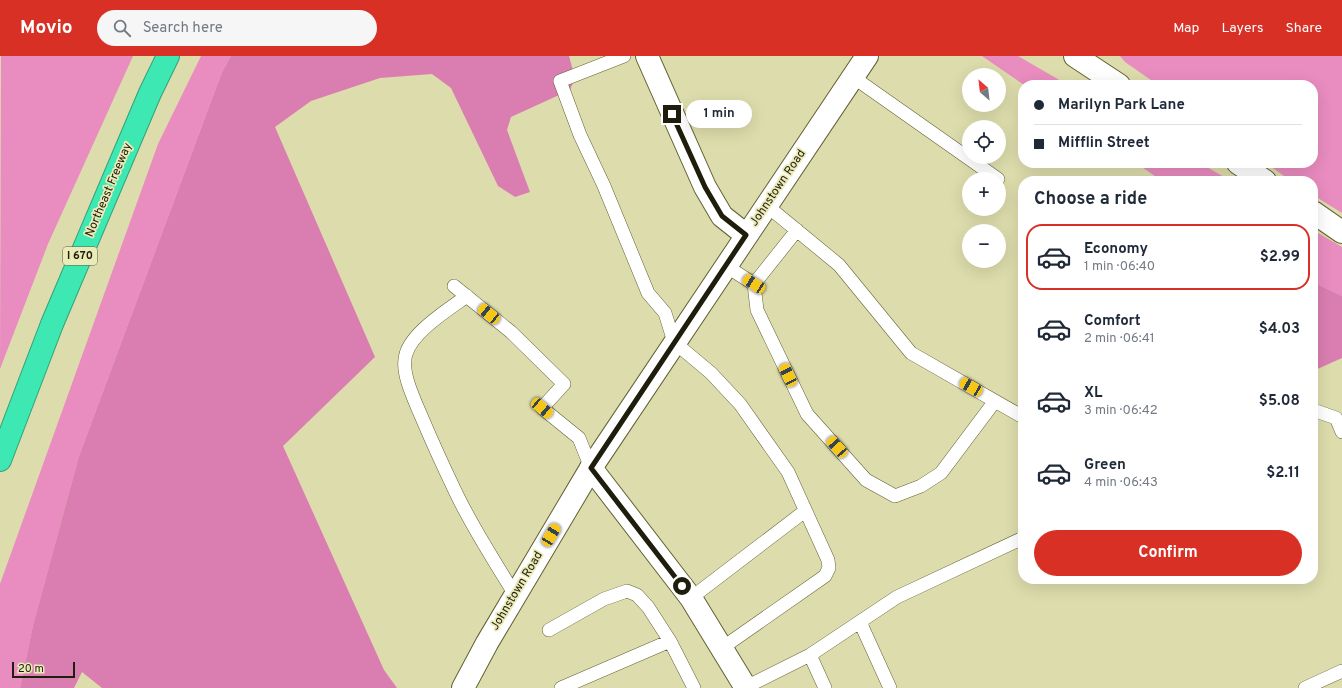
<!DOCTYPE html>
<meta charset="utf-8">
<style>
:root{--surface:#fff;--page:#f6f6f7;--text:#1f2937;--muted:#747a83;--line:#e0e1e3;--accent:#d93025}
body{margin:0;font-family:Overpass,sans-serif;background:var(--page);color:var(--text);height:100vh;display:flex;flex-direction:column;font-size:15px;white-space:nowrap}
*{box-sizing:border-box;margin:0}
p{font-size:13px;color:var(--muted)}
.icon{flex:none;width:22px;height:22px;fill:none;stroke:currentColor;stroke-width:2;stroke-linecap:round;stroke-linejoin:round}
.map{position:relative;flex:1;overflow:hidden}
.sheet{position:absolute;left:1018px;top:120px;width:300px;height:408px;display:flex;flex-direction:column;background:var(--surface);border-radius:16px;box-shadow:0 4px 16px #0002}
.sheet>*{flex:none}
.guide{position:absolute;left:1018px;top:24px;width:300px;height:88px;border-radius:16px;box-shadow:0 4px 16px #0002;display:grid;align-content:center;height:88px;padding:0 16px;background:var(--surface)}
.needle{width:26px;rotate:332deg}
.controls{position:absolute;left:962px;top:12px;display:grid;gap:8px}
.controls a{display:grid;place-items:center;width:44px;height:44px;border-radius:50%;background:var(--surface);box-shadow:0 4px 16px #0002;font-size:20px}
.scale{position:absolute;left:12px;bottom:10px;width:63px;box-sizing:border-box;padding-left:4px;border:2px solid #1f1e0c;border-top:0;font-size:11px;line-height:14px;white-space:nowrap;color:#1f1e0c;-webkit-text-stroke:3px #ebeab9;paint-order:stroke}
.end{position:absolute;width:18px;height:18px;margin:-9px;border:5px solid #1f1e0c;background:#fff;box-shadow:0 0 0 2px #fff}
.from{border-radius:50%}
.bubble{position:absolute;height:28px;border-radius:14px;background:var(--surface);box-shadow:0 4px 16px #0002;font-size:13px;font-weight:700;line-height:28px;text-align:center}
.car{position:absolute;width:12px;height:24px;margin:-12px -6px;border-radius:5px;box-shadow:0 0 3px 1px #0007;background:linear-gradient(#f5c518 24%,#345 0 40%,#f5c518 0 76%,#345 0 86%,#f5c518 0)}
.guide b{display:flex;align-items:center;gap:14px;height:38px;font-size:15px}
.guide b+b{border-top:1px solid var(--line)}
.guide i{width:10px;height:10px;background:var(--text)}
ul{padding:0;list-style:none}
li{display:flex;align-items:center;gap:12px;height:66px;margin:0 8px 6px;padding:0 8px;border:2px solid transparent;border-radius:16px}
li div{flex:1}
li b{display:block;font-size:15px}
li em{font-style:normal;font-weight:700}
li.current{border-color:var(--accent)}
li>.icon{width:36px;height:36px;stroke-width:1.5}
h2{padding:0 16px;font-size:18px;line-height:48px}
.button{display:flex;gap:8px;margin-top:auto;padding:8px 16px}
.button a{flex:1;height:46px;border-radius:24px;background:var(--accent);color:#fff;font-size:16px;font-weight:700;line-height:46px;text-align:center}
header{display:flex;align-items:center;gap:24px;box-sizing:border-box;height:56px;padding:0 20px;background:var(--accent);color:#fff}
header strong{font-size:19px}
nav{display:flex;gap:22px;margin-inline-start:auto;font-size:14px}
.search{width:280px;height:36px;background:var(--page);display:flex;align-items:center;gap:10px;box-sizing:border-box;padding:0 14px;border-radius:22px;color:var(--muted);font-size:15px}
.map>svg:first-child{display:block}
.green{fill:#e98cbf}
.forest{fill:#da7eb1}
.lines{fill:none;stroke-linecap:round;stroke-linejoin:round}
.service-casing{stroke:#636135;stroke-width:14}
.minor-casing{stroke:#636135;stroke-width:24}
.tertiary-casing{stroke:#636135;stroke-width:24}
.secondary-casing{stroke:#636135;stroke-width:24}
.motorway-casing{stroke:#32a178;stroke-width:24}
.service{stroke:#fff;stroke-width:13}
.minor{stroke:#fff;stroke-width:22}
.tertiary{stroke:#fff;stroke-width:22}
.secondary{stroke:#fff;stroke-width:22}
.motorway{stroke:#3de8b2;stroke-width:22}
.route{stroke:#1f1e0c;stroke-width:5}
.labels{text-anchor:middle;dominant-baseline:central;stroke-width:3.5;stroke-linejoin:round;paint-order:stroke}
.shield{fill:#ebeab9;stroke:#5c5b40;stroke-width:1}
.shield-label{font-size:11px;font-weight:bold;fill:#1f1e0c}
.street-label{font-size:12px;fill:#1f1e0c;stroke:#ebeab9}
</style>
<header>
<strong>Movio</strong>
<div class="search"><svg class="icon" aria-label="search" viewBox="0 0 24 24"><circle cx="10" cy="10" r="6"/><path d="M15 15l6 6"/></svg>Search here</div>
<nav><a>Map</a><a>Layers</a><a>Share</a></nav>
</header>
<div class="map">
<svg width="1342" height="632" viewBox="0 0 1342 632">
<rect width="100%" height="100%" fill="#dddcac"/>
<path class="green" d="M1,0H133L48,188L0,313Z
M201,0H231L222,16L79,400L33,569L20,632H0V528L158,88Z
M982,0H1018L1068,29H1024Z
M1120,0H1342V157L1313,139V125H1291L1266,107H1313V29H1158L1125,6Z
M1136,107H1200L1231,125H1162Z
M1313,174L1342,191V240L1313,226Z"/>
<path class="forest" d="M231,0H569L575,22L570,34L511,61L507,74L530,136L515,141L498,130L451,32L432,18L380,22L311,45L275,71L375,301L283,390L384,614L397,632H102L82,616L74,632H20L33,569L79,400L222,16Z
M1313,226L1342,240V302L1313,315Z"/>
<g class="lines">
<defs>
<path id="service" d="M624,0L560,25L580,79L604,130L648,237L665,257L674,286L711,317L740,348L788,416L828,504L829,512L825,520L722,592
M853,21L998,123
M766,149L839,209L911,297L1023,361
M797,174L754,228L757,254L807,358L866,424L895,440L921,430L941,417L995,345
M726,210L754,228
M454,230L511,276L564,328L542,352L579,382L591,412
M467,240C449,253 412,276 406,298C400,316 415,345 422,362C433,388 445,414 457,439C474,474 495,506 515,539
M1313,354L1336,362L1342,376
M691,542L805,455
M860,566L890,632
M549,574L604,543L627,535L637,539L648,551L670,585
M810,599L825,632
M746,631L810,599L897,541L1023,482
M561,632L670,585L694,632
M1305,632L1342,615"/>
<path id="minor" d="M647,0L705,131L722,160L746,179
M591,412L691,542L746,632"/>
<path id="tertiary" d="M1075,0L1119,29
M1238,107L1265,125
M1313,156L1342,176"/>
<path id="secondary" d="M463,632L487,587L591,412L867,0"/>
<path id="motorway" d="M0,404L52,268L150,37L168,0"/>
</defs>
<use href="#service" class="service-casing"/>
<use href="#minor" class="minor-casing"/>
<use href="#tertiary" class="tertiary-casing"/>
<use href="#secondary" class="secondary-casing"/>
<use href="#motorway" class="motorway-casing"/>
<use href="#service" class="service"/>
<use href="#minor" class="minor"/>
<use href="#tertiary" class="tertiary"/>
<use href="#secondary" class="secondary"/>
<use href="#motorway" class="motorway"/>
</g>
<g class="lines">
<path class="route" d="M672,58L705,131L722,160L746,179L591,412L682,530"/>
</g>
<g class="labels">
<rect class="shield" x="63" y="191" width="34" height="18" rx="3"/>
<g class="shield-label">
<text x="80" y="200">I 670</text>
</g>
<g class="street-label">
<text transform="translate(778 132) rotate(-56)">Johnstown Road</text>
<text transform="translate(109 134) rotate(-67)">Northeast Freeway</text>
<text transform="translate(517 535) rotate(-59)">Johnstown Road</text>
</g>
</g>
</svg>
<div class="controls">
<a><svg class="needle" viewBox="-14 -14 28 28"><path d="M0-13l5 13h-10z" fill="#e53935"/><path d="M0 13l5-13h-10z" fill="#747a83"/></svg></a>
<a><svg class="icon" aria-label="locate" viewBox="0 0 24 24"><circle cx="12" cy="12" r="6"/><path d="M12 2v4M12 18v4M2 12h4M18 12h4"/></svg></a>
<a>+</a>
<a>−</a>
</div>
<div class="scale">20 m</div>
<i class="end from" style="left:682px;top:530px"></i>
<i class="end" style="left:672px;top:58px"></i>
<div class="bubble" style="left:686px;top:44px;width:66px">1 min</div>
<i class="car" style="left:754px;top:228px;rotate:303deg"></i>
<i class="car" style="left:489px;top:258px;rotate:309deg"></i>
<i class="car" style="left:788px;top:319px;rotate:334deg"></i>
<i class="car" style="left:971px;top:331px;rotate:300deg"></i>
<i class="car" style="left:542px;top:352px;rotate:130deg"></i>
<i class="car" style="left:837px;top:391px;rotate:318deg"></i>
<i class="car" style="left:551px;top:479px;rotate:31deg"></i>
<div class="guide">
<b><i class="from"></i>Marilyn Park Lane</b>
<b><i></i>Mifflin Street</b>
</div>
<section class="sheet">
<h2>Choose a ride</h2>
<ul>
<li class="current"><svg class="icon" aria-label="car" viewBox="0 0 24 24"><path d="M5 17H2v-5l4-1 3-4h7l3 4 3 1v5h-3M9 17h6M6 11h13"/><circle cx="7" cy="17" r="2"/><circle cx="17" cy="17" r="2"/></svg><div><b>Economy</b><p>1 min · 06:40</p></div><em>$2.99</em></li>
<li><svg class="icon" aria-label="car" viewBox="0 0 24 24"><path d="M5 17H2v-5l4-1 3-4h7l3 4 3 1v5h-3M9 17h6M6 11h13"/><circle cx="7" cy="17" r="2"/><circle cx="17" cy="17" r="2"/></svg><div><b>Comfort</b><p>2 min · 06:41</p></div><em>$4.03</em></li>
<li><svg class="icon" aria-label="car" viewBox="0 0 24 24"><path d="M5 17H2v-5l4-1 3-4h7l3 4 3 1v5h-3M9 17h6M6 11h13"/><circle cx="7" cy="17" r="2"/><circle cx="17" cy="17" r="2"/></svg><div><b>XL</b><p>3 min · 06:42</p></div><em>$5.08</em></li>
<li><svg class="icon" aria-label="car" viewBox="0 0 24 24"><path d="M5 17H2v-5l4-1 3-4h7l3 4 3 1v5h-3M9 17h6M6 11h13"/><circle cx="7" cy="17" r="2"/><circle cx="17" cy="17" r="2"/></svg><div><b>Green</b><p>4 min · 06:43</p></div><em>$2.11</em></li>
</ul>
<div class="button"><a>Confirm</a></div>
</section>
</div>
